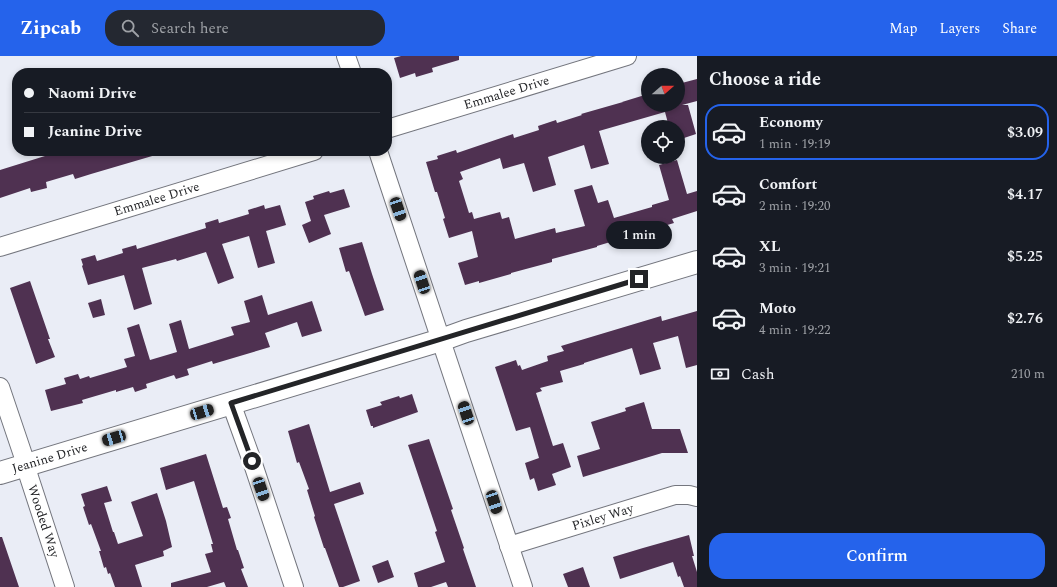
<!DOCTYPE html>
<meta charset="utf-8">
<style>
:root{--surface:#171b24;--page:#242831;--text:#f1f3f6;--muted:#9ea1a6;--line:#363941;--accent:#2563eb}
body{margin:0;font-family:Spectral,serif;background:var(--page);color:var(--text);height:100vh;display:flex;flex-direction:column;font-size:15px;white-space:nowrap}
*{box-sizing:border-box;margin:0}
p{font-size:13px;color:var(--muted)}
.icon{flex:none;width:22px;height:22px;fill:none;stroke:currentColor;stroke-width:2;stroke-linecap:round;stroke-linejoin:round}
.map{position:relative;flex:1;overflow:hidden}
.side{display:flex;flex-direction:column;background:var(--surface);width:360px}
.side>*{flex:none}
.hud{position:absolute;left:12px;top:12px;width:380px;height:88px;border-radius:16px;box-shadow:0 2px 6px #0003;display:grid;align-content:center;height:88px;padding:0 12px;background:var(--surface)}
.needle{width:26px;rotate:70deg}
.fabs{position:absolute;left:641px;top:12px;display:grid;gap:8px}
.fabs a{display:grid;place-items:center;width:44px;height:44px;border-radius:50%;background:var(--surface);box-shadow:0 2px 6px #0003;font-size:20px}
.end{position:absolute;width:18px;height:18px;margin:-9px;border:5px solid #232427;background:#fff;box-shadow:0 0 0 2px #fff}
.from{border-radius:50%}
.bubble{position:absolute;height:28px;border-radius:14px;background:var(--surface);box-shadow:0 2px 6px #0003;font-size:13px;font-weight:600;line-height:28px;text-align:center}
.car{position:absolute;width:12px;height:24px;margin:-12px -6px;border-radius:5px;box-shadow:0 0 3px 1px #0007;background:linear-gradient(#222 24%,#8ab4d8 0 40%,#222 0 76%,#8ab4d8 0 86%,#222 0)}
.hud b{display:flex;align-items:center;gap:14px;height:38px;font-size:15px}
.hud b+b{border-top:1px solid var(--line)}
.hud i{width:10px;height:10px;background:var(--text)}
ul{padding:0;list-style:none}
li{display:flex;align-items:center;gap:12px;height:56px;margin:0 8px 6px;padding:0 4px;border:2px solid transparent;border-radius:16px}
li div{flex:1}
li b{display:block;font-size:15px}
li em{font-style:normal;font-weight:600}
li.active{border-color:var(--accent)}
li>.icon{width:36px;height:36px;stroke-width:1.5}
h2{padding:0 12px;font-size:18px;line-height:48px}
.pay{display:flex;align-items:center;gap:10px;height:44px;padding:0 12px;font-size:15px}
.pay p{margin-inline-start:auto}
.button{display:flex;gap:8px;margin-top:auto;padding:8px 12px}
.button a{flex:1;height:46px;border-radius:16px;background:var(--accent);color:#fff;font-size:16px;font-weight:600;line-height:46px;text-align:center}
header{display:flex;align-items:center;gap:24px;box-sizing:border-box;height:56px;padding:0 20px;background:var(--accent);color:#fff}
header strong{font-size:19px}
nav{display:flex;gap:22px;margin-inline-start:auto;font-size:14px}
.search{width:280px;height:36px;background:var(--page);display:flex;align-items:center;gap:10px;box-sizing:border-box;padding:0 14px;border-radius:16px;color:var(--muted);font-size:15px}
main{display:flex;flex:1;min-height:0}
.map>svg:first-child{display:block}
.building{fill:#4f3151}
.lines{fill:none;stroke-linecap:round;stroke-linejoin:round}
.street-casing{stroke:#74767e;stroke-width:20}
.secondary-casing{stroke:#74767e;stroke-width:24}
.street{stroke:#fff;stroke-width:18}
.secondary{stroke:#fff;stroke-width:22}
.route{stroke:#232427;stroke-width:5}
.labels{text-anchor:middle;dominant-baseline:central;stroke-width:4;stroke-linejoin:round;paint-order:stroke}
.street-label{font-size:13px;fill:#232427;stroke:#f9fafe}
</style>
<header>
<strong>Zipcab</strong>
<div class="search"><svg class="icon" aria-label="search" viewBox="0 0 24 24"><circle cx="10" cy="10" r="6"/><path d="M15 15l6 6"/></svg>Search here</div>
<nav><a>Map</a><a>Layers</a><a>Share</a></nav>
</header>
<main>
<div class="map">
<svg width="697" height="531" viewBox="0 0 697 531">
<rect width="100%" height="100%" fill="#eaedf6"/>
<path class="building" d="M401,0H459V4L432,12L433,16L416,21L415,17L400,22L394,2Z
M697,23V45L682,49H688L696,78L678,84V71H669L665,56L599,75L609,108L591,113L584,89L548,101L556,129L533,136L524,107L503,113L500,102L460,116L463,123L459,125L469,157L472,156L474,163L500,156L502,163L509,161L515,183L555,172L556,177L585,170L574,134L592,129L598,147L608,144L614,162L652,151V149L669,144L659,109L677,104L687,138L697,135V155L672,163L674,167L597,190V191L552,203V206L511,217V218L479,227V225L465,229L458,207L478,201L472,175L449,182L443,163L445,162L437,136H435L426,106L438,103L437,100L456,94L457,97L513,78L514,82L539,74L538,70L556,64L557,67L582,59L581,58L623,46H622L648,38V49H678V28Z
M61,95H158L159,98L91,118L75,123L73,118L46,126L47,132L31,136L30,132L0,142V114Z
M344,133L350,151L324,159L331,178L309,187L302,169L311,165L305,146L314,143L313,140L329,135L330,137Z
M264,149L265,153L280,149L286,169L266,175L275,207L258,212L249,180L222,188L234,222L218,228L206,196L177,205L176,203L142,212L152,248L134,254L124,219L88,229L82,210L83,209L81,203L95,199L97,205L123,197L122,193L136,189L137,193L206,172L205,167L218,163L219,167L249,158L248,154Z
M362,186L372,218L384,254L365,260L349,215L346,216L339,192Z
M30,225L50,283H48L55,301L36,308L10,232Z
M262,239L268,259L312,245L322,275L302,281L297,266L265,277L270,291L213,308L212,305L187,313L189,319L176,323L174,319L146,328L147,332L135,336L133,331L116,336V334L82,344L83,347L51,355L45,334L66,328L64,322L78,318L80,323L89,320L90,322L127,311L124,303L135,300L127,272L139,268L150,304L177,296L169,268L181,264L189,293L234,279L231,271L250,266L244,245Z
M101,243L105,259L93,262L88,247Z
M697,255V309L686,312L678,280L653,287L661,313L640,319L632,292L584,307V308L560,315L563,326L540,332L542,335L536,337L553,390L563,387L571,411L552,418L556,429L538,435L534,422L530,424L525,407L539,402L530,371L516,375L503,335L495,311L516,304L518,310L520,309L522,314L548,305L547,300L564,295L561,290L661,260L662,265Z
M412,338L418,356L373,372V370H371L366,354L382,349L380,346L399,340L400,342Z
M644,346L652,373H680L688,397H662L583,421L577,400L600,393L591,366L626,355L625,352Z
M309,368L330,436L360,426L364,438L334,448L360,525L343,531H339L325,492H324L314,461L315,460L307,434L309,433L299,406L297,407L288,375Z
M429,383L453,453L451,454L464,492L463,493L476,531H448L446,526L431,531H418L414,517L445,506L435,476L437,475L408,389Z
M206,398L223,452L227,451L231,462L228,463L237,494H238L244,512L241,513L248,531H226L224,526L207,531H171V527L211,516L205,498L213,496L211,488H213L194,425L166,434L160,412Z
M107,430L112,445L104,447L113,476H114L118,488L143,480L131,446L157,437L166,465L172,491L163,495L164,500L135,509L142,531H115L110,517L108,518L106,511L104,512L99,495H101L91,468L89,469L83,451L85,450L81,438Z
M689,479L694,500H692L697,516V531H684L680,520L678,521L673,506L620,523L613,501L643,492Z
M0,481H2L19,531H0Z
M388,504L394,521L378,527L372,510Z
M583,511L590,531H568L563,518Z"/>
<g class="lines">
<defs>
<g id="street">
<path d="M346,0L352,17"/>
<path id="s1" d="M387,73L627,0"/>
<path d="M378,95L523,531"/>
<path id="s2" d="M0,191L314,95"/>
<path id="s3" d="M0,331L26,408L29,421L65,531"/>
<path d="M231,347L252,405L294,531"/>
<path id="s4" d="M509,490L675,439H689L697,441"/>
</g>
<g id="secondary">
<path id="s5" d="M0,417L441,284L466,275L697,206"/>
</g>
</defs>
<use href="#street" class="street-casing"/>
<use href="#secondary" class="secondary-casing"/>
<use href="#street" class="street"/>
<use href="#secondary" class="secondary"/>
</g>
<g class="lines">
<path class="route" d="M252,405L231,347L639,223"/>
</g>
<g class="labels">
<g class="street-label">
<text stroke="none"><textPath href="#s1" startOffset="125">Emmalee Drive</textPath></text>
<text stroke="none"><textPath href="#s2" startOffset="164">Emmalee Drive</textPath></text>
<text stroke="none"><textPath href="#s5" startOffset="52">Jeanine Drive</textPath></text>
<text stroke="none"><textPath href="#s4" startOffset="98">Pixley Way</textPath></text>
<text stroke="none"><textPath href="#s3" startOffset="141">Wooded Way</textPath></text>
</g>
</g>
</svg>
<div class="fabs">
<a><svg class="needle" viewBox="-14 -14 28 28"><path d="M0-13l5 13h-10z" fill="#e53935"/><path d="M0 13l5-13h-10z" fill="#9ea1a6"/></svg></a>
<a><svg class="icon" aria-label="locate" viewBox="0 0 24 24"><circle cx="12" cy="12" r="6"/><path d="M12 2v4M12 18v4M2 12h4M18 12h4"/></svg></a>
</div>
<i class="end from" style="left:252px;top:405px"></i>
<i class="end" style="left:639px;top:223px"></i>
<div class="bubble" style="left:606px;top:165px;width:66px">1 min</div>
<i class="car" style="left:398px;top:153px;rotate:161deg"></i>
<i class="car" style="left:422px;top:226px;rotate:342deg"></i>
<i class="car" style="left:202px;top:356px;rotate:73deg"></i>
<i class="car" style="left:466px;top:357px;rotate:342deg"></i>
<i class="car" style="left:114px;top:382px;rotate:254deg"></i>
<i class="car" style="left:261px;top:433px;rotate:161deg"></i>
<i class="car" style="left:494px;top:446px;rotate:162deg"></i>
<div class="hud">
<b><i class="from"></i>Naomi Drive</b>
<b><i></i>Jeanine Drive</b>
</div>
</div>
<section class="side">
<h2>Choose a ride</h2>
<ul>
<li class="active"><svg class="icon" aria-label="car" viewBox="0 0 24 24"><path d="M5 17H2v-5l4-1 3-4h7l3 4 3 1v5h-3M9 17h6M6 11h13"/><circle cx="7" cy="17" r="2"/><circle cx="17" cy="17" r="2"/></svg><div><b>Economy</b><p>1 min · 19:19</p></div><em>$3.09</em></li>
<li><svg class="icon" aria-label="car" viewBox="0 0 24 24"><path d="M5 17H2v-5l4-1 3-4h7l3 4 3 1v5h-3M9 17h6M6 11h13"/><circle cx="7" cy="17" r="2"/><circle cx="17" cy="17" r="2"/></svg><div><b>Comfort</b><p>2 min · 19:20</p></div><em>$4.17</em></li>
<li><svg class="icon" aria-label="car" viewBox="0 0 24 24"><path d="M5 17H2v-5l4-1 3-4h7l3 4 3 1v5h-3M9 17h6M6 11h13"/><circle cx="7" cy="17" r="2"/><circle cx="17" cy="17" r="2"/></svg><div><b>XL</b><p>3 min · 19:21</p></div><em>$5.25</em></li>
<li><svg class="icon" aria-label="car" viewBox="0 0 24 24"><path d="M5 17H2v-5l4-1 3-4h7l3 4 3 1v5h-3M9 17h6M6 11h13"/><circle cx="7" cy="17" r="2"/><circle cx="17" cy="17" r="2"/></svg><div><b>Moto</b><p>4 min · 19:22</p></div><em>$2.76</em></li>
</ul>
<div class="pay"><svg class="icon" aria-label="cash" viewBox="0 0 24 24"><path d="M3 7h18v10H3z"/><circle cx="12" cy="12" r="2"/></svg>Cash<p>210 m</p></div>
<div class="button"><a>Confirm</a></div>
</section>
</main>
